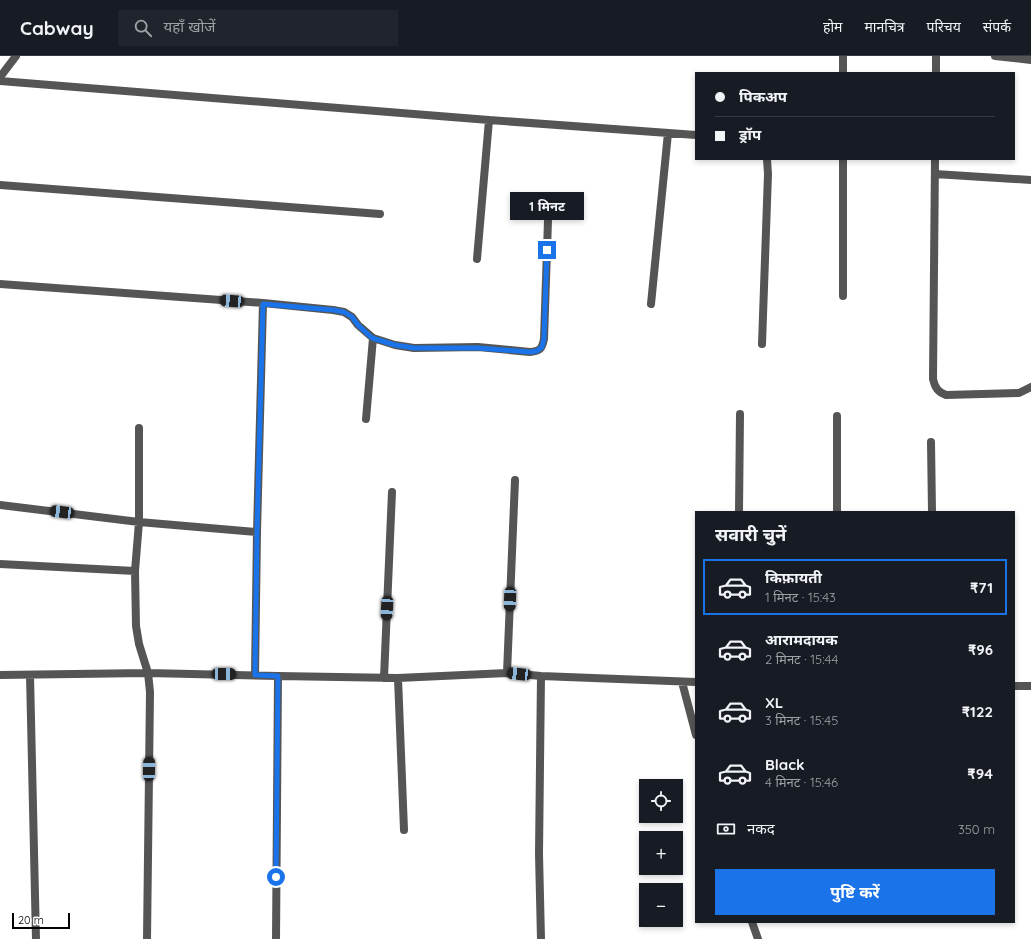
<!DOCTYPE html>
<html lang="hi">
<meta charset="utf-8">
<style>
:root{--surface:#171b24;--page:#20242c;--text:#f1f3f6;--muted:#9ea1a6;--line:#363941;--accent:#1a73e8}
body{margin:0;font-family:Quicksand,"Noto Sans Devanagari",sans-serif;background:var(--page);color:var(--text);height:100vh;display:flex;flex-direction:column;font-size:15px;white-space:nowrap}
*{box-sizing:border-box;margin:0}
p{font-size:13px;color:var(--muted)}
.icon{flex:none;width:22px;height:22px;fill:none;stroke:currentColor;stroke-width:2;stroke-linecap:round;stroke-linejoin:round}
.map{position:relative;flex:1;overflow:hidden}
.drawer{position:absolute;left:695px;top:455px;width:320px;height:412px;display:flex;flex-direction:column;background:var(--surface);border-radius:0px;box-shadow:0 2px 6px #0003}
.drawer>*{flex:none}
.guide{position:absolute;left:695px;top:16px;width:320px;height:88px;border-radius:0px;box-shadow:0 2px 6px #0003;display:grid;align-content:center;height:88px;padding:0 20px;background:var(--surface)}
.tools{position:absolute;left:639px;top:723px;display:grid;gap:8px}
.tools a{display:grid;place-items:center;width:44px;height:44px;border-radius:0px;background:var(--surface);box-shadow:0 2px 6px #0003;font-size:20px}
.scale{position:absolute;left:12px;bottom:10px;width:58px;box-sizing:border-box;padding-left:4px;border:2px solid #000;border-top:0;font-size:11px;line-height:14px;white-space:nowrap;color:#000;-webkit-text-stroke:3px #fff;paint-order:stroke}
.end{position:absolute;width:18px;height:18px;margin:-9px;border:5px solid #1a73e8;background:#fff;box-shadow:0 0 0 2px #fff}
.from{border-radius:50%}
.bubble{position:absolute;height:28px;border-radius:0px;background:var(--surface);box-shadow:0 2px 6px #0003;font-size:13px;font-weight:700;line-height:28px;text-align:center}
.car{position:absolute;width:12px;height:24px;margin:-12px -6px;border-radius:5px;box-shadow:0 0 3px 1px #0007;background:linear-gradient(#222 24%,#8ab4d8 0 40%,#222 0 76%,#8ab4d8 0 86%,#222 0)}
.guide b{display:flex;align-items:center;gap:14px;height:38px;font-size:15px}
.guide b+b{border-top:1px solid var(--line)}
.guide i{width:10px;height:10px;background:var(--text)}
ul{padding:0;list-style:none}
li{display:flex;align-items:center;gap:12px;height:56px;margin:0 8px 6px;padding:0 12px;border:2px solid transparent;border-radius:0px}
li div{flex:1}
li b{display:block;font-size:15px}
li em{font-style:normal;font-weight:700}
li.current{border-color:var(--accent)}
li>.icon{width:36px;height:36px;stroke-width:1.5}
h2{padding:0 20px;font-size:18px;line-height:48px}
.pay{display:flex;align-items:center;gap:10px;height:44px;padding:0 20px;font-size:15px}
.pay p{margin-inline-start:auto}
.button{display:flex;gap:8px;margin-top:auto;padding:8px 20px}
.button a{flex:1;height:46px;border-radius:0px;background:var(--accent);color:#fff;font-size:16px;font-weight:700;line-height:46px;text-align:center}
header{display:flex;align-items:center;gap:24px;box-sizing:border-box;height:56px;padding:0 20px;background:var(--surface);border-bottom:1px solid var(--line)}
header strong{font-size:19px}
nav{display:flex;gap:22px;margin-inline-start:auto;font-size:14px}
.search{width:280px;height:36px;background:var(--page);display:flex;align-items:center;gap:10px;box-sizing:border-box;padding:0 14px;border-radius:0px;color:var(--muted);font-size:15px}
.map>svg:first-child{display:block}
.lines{fill:none;stroke-linecap:round;stroke-linejoin:round}
.street{stroke:#555;stroke-width:8}
.route{stroke:#1a73e8;stroke-width:5}
</style>
<header>
<strong>Cabway</strong>
<div class="search"><svg class="icon" aria-label="search" viewBox="0 0 24 24"><circle cx="10" cy="10" r="6"/><path d="M15 15l6 6"/></svg>यहाँ खोजें</div>
<nav><a>होम</a><a>मानचित्र</a><a>परिचय</a><a>संपर्क</a></nav>
</header>
<div class="map">
<svg width="1031" height="883" viewBox="0 0 1031 883">
<rect width="100%" height="100%" fill="#fff"/>
<g class="lines">
<path class="street" d="M843,0V17
M995,0L1031,4
M936,17V0
M0,21L16,0
M0,25L489,64L696,79
M843,103V240
M935,103L933,323C935,332 938,336 946,339L1019,337L1031,331
M935,118L1031,124
M0,129L380,158
M477,203L489,64
M0,228L263,247L333,254L344,256L352,261L358,269L373,282L395,289L414,292L478,291L530,296C540,295 542,293 544,283L548,164
M651,248L668,77
M762,288L768,118L767,103
M837,360V456
M366,363L373,282
M139,372V466L135,515L136,570L139,588L148,617L150,636L147,883
M931,386L932,456
M0,449L139,466L257,476
M739,456L740,358
M0,508L135,515
M507,617L515,424
M0,619L148,617L278,620L398,622L507,617L541,620L696,626
M30,619L36,883
M255,619L257,476L263,247
M541,620L539,798L541,883
M384,622L392,436
M398,622L404,774
M682,626L696,679
M1014,630H1031
M752,866L758,883
M276,883L278,620"/>
</g>
<g class="lines">
<path class="route" d="M276,821L278,620L255,619L257,476L263,248L333,254L344,256L352,261L358,269L372,282L395,289L414,292H478L530,296L537,295L542,291L544,283L547,194"/>
</g>
</svg>
<div class="tools">
<a><svg class="icon" aria-label="locate" viewBox="0 0 24 24"><circle cx="12" cy="12" r="6"/><path d="M12 2v4M12 18v4M2 12h4M18 12h4"/></svg></a>
<a>+</a>
<a>−</a>
</div>
<div class="scale">20 m</div>
<i class="end from" style="left:276px;top:821px"></i>
<i class="end" style="left:547px;top:194px"></i>
<div class="bubble" style="left:510px;top:136px;width:74px">1 मिनट</div>
<i class="car" style="left:232px;top:245px;rotate:274deg"></i>
<i class="car" style="left:62px;top:456px;rotate:277deg"></i>
<i class="car" style="left:510px;top:543px;rotate:182deg"></i>
<i class="car" style="left:387px;top:552px;rotate:183deg"></i>
<i class="car" style="left:224px;top:618px;rotate:91deg"></i>
<i class="car" style="left:519px;top:618px;rotate:276deg"></i>
<i class="car" style="left:149px;top:713px;rotate:1deg"></i>
<div class="guide">
<b><i class="from"></i>पिकअप</b>
<b><i></i>ड्रॉप</b>
</div>
<section class="drawer">
<h2>सवारी चुनें</h2>
<ul>
<li class="current"><svg class="icon" aria-label="car" viewBox="0 0 24 24"><path d="M5 17H2v-5l4-1 3-4h7l3 4 3 1v5h-3M9 17h6M6 11h13"/><circle cx="7" cy="17" r="2"/><circle cx="17" cy="17" r="2"/></svg><div><b>किफ़ायती</b><p>1 मिनट · 15:43</p></div><em>₹71</em></li>
<li><svg class="icon" aria-label="car" viewBox="0 0 24 24"><path d="M5 17H2v-5l4-1 3-4h7l3 4 3 1v5h-3M9 17h6M6 11h13"/><circle cx="7" cy="17" r="2"/><circle cx="17" cy="17" r="2"/></svg><div><b>आरामदायक</b><p>2 मिनट · 15:44</p></div><em>₹96</em></li>
<li><svg class="icon" aria-label="car" viewBox="0 0 24 24"><path d="M5 17H2v-5l4-1 3-4h7l3 4 3 1v5h-3M9 17h6M6 11h13"/><circle cx="7" cy="17" r="2"/><circle cx="17" cy="17" r="2"/></svg><div><b>XL</b><p>3 मिनट · 15:45</p></div><em>₹122</em></li>
<li><svg class="icon" aria-label="car" viewBox="0 0 24 24"><path d="M5 17H2v-5l4-1 3-4h7l3 4 3 1v5h-3M9 17h6M6 11h13"/><circle cx="7" cy="17" r="2"/><circle cx="17" cy="17" r="2"/></svg><div><b>Black</b><p>4 मिनट · 15:46</p></div><em>₹94</em></li>
</ul>
<div class="pay"><svg class="icon" aria-label="cash" viewBox="0 0 24 24"><path d="M3 7h18v10H3z"/><circle cx="12" cy="12" r="2"/></svg>नकद<p>350 m</p></div>
<div class="button"><a>पुष्टि करें</a></div>
</section>
</div>
